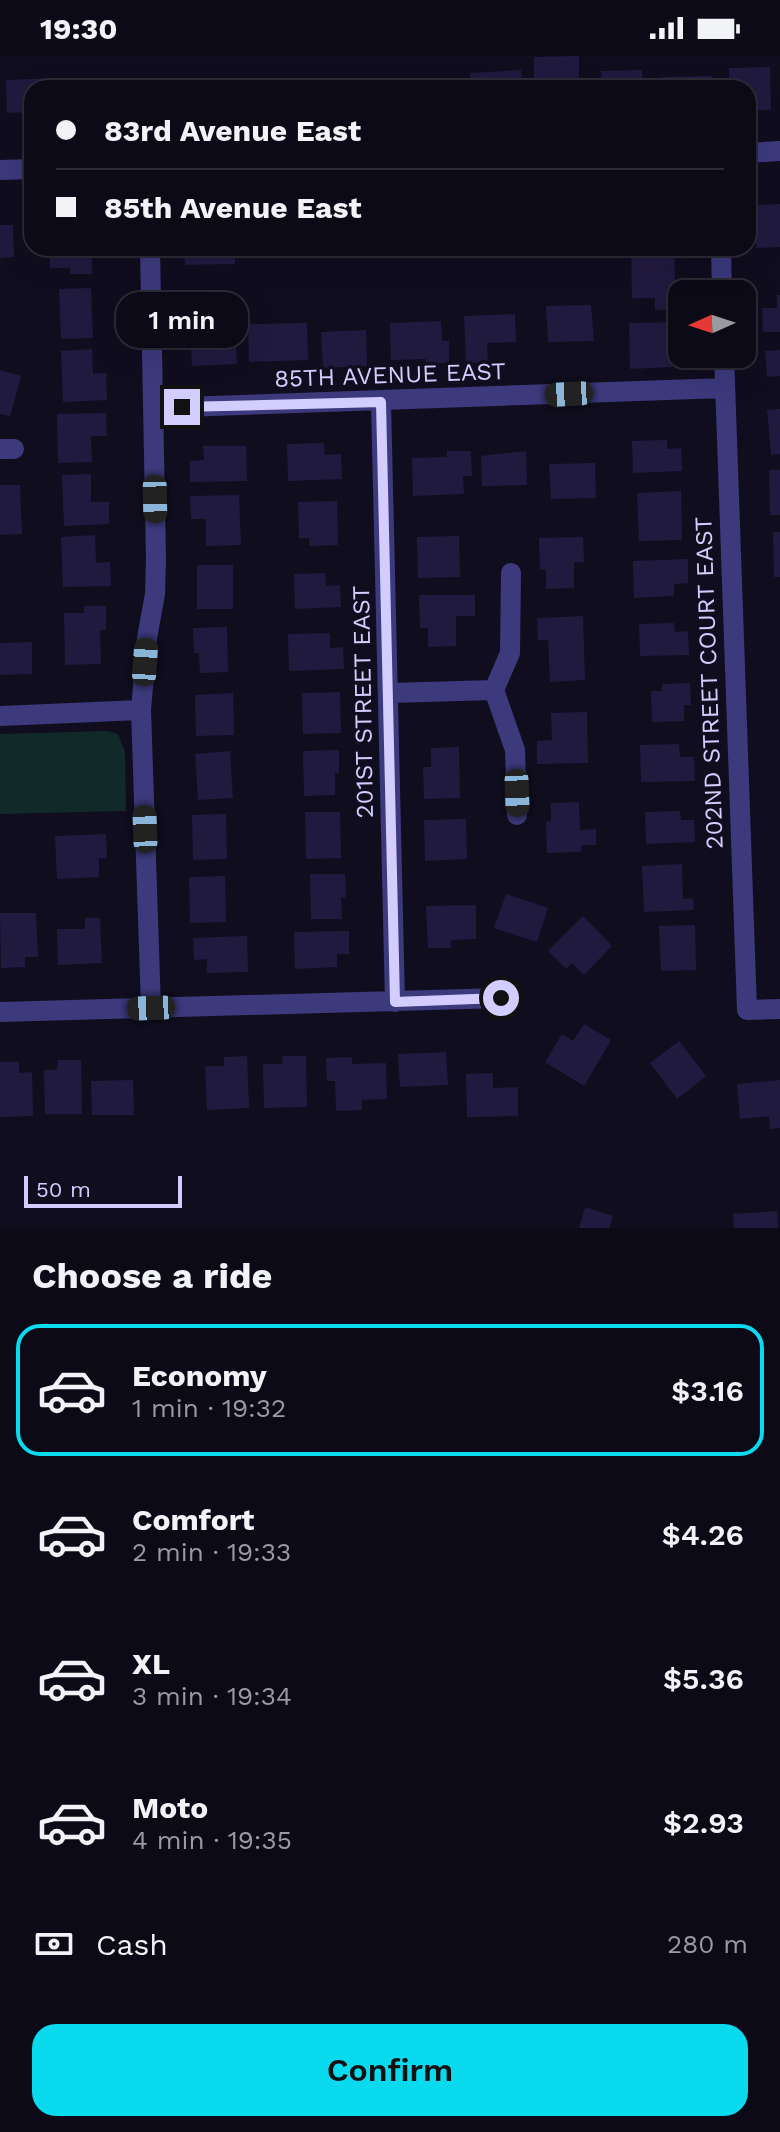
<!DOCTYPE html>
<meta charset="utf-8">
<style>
:root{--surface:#0c0a17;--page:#1a1824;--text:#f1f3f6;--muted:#9a9aa1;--line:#2c2b36;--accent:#09daee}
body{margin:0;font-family:"Work Sans",sans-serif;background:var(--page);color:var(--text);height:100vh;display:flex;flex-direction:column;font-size:30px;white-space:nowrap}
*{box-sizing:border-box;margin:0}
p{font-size:26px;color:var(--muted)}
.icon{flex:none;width:44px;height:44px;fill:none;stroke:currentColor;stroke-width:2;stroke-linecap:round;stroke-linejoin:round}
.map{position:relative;height:1172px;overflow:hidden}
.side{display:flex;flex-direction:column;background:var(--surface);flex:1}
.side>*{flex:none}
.hud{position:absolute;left:24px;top:24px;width:732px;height:176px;border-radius:24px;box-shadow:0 8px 32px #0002,0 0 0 2px var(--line);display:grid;align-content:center;height:176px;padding:0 32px;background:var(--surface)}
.needle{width:52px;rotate:267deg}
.tools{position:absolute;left:668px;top:224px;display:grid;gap:16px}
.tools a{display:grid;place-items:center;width:88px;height:88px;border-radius:16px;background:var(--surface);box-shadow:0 8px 32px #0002,0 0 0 2px var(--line);font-size:40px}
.scale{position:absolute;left:24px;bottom:20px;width:158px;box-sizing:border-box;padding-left:8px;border:4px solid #d2cdfd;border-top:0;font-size:22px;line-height:28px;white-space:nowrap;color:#d2cdfd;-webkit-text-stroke:6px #100d1f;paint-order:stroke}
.end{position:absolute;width:36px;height:36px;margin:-18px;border:10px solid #d2cdfd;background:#111;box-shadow:0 0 0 4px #111}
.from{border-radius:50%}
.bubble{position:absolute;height:56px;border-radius:24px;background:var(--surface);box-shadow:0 8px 32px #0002,0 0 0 2px var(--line);font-size:26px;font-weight:600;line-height:56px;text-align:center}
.car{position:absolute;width:24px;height:48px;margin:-24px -12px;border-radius:10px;box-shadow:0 0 6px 2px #0007;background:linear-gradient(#222 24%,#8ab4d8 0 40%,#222 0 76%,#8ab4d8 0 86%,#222 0)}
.hud b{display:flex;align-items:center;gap:28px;height:76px;font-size:30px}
.hud b+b{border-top:2px solid var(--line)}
.hud i{width:20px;height:20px;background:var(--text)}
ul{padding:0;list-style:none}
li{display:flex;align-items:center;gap:24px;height:132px;margin:0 16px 12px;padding:0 16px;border:4px solid transparent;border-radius:24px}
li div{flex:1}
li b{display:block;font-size:30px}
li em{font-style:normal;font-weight:600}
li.active{border-color:var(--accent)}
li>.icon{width:72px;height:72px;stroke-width:1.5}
h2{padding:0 32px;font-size:36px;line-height:96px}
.pay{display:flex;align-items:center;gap:20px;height:88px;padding:0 32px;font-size:30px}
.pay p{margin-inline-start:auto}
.cta{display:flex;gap:16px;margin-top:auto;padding:16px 32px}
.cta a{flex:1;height:92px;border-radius:24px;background:var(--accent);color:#111;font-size:32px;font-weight:600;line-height:92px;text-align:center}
.status{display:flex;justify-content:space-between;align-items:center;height:56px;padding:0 40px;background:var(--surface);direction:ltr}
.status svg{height:22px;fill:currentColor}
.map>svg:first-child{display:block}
.green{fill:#112928}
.building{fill:#211a3f}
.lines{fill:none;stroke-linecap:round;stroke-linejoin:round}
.minor{stroke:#3c3a7d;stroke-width:20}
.route{stroke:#d2cdfd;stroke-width:10}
.labels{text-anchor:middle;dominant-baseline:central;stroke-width:7;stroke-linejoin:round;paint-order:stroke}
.street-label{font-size:24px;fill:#d2cdfd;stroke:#100d1f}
</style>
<div class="status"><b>19:30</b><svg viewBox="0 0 49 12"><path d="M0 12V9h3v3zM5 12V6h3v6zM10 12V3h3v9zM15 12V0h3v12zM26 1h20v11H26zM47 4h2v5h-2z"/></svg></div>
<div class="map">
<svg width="780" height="1172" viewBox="0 0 780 1172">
<rect width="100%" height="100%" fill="#100d1f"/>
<path class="green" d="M108,675L118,678L125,696L126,755L0,758V678Z"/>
<path class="building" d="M576,0H579V32H534V1Z
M770,11L771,54H748V32H729V12Z
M521,14L522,32H471L470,17Z
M642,14L643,32H602L601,15Z
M712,20L713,32H663L662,21Z
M56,22V32H32V56L7,57L6,24Z
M780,148V191L756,192L755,149Z
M0,169H13L14,201L0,202Z
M50,192H87V195H92V218H70V212H50Z
M184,192H235V208L185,209Z
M388,192H446V195L388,196Z
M544,192H589V198L545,200Z
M674,193L676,253L655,254V242H632L631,194Z
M91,232L93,282L61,283L59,233Z
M777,239H780V276H763L762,252H777Z
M591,249L594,285L548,286L546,250Z
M515,258L516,286L487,287L488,306L466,307L464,260Z
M441,265L442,285H449V307H426V303L391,304L390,267Z
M678,266L679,292H671L672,311L630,313L629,267Z
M307,267L308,304L249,306L248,268Z
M235,273L237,308L192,310L190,274Z
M366,274L367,310L323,312L321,276Z
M92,293L93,318L106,317L107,344L63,346L61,295Z
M780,294V320L767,321L765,295Z
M0,314L21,320L10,360L0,358Z
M780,353V398L771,399L767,354Z
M106,357L107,380H91L92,406L58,407L57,358Z
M667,384V393L681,392L682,415L633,417L632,385Z
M324,387L325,399L341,398L342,423L288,425L287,388Z
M203,390H246L247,425L190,426V405L204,404Z
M447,395H471L472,420H463L464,438L413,440L412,402L447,401Z
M526,395L527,429L482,430L481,400Z
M595,407L596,442L551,443L549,408Z
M769,414H780V459H770Z
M91,418V446H109V468L64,470L62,419Z
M0,429H20L22,478L0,479Z
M681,435L682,484L639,485L637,437Z
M239,439L241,489L206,490V463H191L190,440Z
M337,445L338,489L309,490V482H299L298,446Z
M773,476H780V521H774Z
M95,479L96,507L110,506L111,530L63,531L61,481Z
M459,480L460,521L418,522L417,481Z
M583,481L584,506H574V532L546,533V513L540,514L539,482Z
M688,503V527L674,528V540L634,542L633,505Z
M197,509H233V553H197Z
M325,517L326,530L340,529L341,551L295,553L294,518Z
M419,539H475V560H456V590L428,591V572H420Z
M84,550H106V574H100L101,608L65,609L64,557H84Z
M583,560L585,624L550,626L548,584H538L537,562Z
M674,567L675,576L688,575L689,599L640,600L639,568Z
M227,571L228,616L200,617L199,597H194L193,572Z
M330,577V592L343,591L344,613L289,615L288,578Z
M32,586V618L0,619V587Z
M690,627L691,649H684V665L652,666L651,635H662V628Z
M340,636L341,677L303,678L302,637Z
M233,637L234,679L196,680L195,639Z
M587,656L588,707L537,708V685L552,684L551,657Z
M679,688L680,701H694L695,725L641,726L640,689Z
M459,691L460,742L424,743L423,711H431V692Z
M339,694V717H335V739L304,740L303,695Z
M230,695L233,742L198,744L195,698Z
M579,746L580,774L596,773V789H581V796L547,797L546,766L551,765V747Z
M680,755L681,764H694L695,786L646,788L645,756Z
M305,756H340L341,802L306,803Z
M226,758L227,803L193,804L192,759Z
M466,763L467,803L425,805L424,764Z
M106,778L107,802H99V821L57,823L55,780Z
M682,808L683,843L693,842L694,854L644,856L642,810Z
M310,818H345L346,841L341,842L342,863H311Z
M225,820L226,866L190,867L189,821Z
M506,838L548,852L537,886L494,872Z
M476,849V883L451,884V892H428L426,850Z
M0,857H36L38,901H25V911L1,912Z
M583,860L612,890L584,919L572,907L566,913L548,895Z
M85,862H100L102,907L58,909L57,873H85Z
M695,869L696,914L661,915L659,870Z
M349,875V898H337V911L295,913L294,876Z
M247,880L248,916L207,917V903L194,904L193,882Z
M584,968L611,984L584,1030L545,1006L562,978L573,985Z
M679,985L706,1020L677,1043L650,1007Z
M446,996L448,1029L400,1031L398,998Z
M247,1000L249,1052L207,1054L205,1010H224V1001Z
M282,1000H306L307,1051L264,1052L263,1008H283Z
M352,1001V1008L386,1007L387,1043L362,1044V1054L336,1055L335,1025H327L326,1002Z
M58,1004H81L82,1058H45L44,1014H57Z
M0,1006H19V1017L32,1016L33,1060L0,1061Z
M493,1017V1032L518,1031V1060L467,1061L466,1018Z
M133,1024L134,1059H92L91,1025Z
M780,1024V1072L770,1073L769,1060L740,1063L737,1028Z
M585,1151L613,1160L609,1172H579Z
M777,1155L778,1172H734L733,1158Z"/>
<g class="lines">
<path class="minor" d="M748,97L780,95
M0,114L32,113
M150,192L156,503L155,538L147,582L141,654L151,952
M721,192L722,238
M724,298L747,954L780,953
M381,346L395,946
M154,352L725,332
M0,393H14
M511,517L510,597L494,634L515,694L517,759
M390,637L494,634
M0,660L141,654
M0,956L501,942"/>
</g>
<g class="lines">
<path class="route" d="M182,351L381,346L395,946L501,942"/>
</g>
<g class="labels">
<g class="street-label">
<text transform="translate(390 319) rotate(-2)">85TH AVENUE EAST</text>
<text transform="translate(709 627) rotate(-92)">202ND STREET COURT EAST</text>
<text transform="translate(363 646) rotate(-91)">201ST STREET EAST</text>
</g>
</g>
</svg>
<div class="tools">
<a><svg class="needle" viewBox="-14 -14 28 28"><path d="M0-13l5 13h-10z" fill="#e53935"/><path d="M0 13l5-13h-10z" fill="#9a9aa1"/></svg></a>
</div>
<div class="scale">50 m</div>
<i class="end from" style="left:501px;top:942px"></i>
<i class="end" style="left:182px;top:351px"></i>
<div class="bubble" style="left:116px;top:236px;width:132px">1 min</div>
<i class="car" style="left:569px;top:338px;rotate:267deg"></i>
<i class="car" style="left:155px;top:443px;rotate:179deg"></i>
<i class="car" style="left:145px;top:606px;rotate:4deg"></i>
<i class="car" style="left:517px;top:737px;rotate:178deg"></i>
<i class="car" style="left:145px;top:773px;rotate:358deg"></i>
<i class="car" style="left:151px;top:952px;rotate:268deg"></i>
<div class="hud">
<b><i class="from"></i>83rd Avenue East</b>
<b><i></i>85th Avenue East</b>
</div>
</div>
<section class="side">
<h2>Choose a ride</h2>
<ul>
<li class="active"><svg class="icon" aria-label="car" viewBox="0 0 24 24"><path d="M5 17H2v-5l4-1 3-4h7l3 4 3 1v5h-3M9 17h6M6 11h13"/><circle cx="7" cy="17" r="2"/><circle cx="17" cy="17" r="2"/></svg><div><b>Economy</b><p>1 min · 19:32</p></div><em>$3.16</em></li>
<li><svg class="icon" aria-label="car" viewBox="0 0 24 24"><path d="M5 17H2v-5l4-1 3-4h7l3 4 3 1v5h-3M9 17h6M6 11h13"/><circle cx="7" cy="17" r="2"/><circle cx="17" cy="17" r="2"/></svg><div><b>Comfort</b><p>2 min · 19:33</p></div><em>$4.26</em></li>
<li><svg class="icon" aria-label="car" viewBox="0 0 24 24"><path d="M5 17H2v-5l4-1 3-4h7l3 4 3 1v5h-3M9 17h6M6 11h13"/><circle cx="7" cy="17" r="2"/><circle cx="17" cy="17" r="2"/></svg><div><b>XL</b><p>3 min · 19:34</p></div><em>$5.36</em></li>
<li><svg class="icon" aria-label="car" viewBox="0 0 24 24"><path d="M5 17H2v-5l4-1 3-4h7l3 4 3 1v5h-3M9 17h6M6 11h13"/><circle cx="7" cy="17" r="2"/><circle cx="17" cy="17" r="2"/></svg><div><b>Moto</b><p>4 min · 19:35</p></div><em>$2.93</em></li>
</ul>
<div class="pay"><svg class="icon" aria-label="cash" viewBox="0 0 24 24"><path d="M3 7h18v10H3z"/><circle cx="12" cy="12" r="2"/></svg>Cash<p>280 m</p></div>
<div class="cta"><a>Confirm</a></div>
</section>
